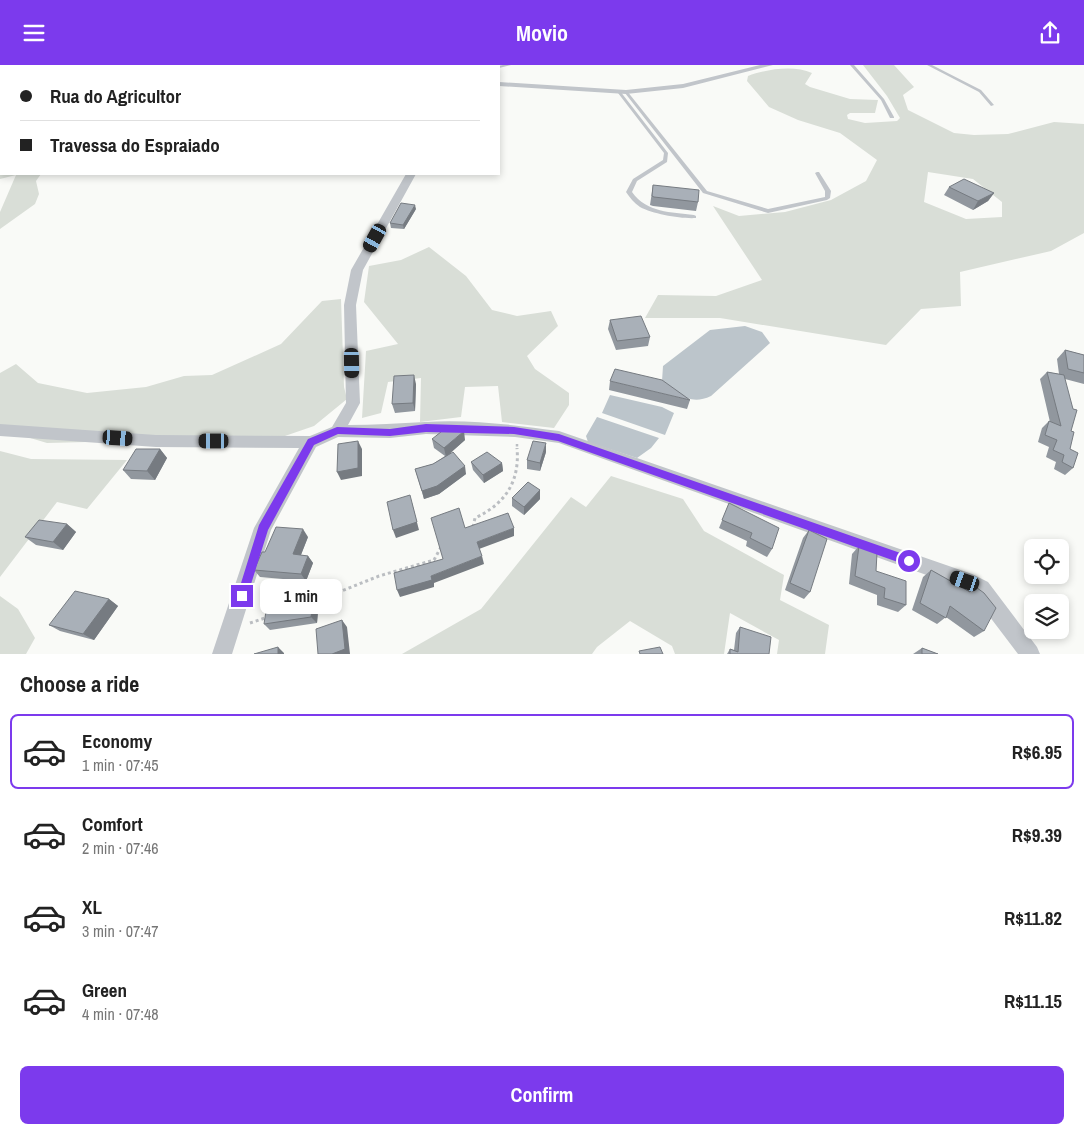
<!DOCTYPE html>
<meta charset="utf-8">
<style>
:root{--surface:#fff;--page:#f2f2f2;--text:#222;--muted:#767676;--line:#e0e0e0;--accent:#7c3aed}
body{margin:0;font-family:"Archivo Narrow",sans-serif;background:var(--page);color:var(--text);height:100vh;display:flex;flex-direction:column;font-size:19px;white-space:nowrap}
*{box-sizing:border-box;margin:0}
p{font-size:16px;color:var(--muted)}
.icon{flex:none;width:28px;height:28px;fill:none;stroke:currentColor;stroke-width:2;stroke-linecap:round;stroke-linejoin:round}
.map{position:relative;height:589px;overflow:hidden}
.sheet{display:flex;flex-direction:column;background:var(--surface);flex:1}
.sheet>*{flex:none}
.guide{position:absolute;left:0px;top:0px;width:500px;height:110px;box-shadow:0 2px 8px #0003;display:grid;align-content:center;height:110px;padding:0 20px;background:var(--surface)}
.tools{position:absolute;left:1024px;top:474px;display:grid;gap:10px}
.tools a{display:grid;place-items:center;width:45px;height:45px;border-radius:8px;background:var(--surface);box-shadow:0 2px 8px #0003;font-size:25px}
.end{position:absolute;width:22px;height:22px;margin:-11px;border:6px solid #7c3aed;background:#fff;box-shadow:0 0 0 2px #fff}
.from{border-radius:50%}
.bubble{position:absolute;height:35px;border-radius:8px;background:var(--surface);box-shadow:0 2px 8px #0003;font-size:16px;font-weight:700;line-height:35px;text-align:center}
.car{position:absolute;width:15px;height:30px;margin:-15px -8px;border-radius:6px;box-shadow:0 0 4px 1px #0007;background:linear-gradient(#222 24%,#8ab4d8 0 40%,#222 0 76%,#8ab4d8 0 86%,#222 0)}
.guide b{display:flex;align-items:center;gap:18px;height:48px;font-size:19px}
.guide b+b{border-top:1px solid var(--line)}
.guide i{width:12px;height:12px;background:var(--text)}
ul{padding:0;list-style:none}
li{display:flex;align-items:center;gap:15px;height:75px;margin:0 10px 8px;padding:0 10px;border:2px solid transparent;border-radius:8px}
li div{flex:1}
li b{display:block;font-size:19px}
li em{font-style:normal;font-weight:700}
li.selected{border-color:var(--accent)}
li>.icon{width:45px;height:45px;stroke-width:1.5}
h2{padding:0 20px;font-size:22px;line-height:60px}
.primary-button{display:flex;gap:10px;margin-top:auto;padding:10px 20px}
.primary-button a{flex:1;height:58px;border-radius:8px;background:var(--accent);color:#fff;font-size:20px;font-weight:700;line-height:58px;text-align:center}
header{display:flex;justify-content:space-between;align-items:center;height:65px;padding:0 20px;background:var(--accent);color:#fff;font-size:22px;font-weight:700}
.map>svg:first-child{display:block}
.green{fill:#d9ded7;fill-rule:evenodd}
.water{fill:#bcc5cb}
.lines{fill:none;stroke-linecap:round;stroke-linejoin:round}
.stream{stroke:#bcc5cb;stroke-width:2.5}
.path-far1{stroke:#bbbec2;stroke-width:2.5;stroke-dasharray:2.5 2.5;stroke-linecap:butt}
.path{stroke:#bbbec2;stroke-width:3;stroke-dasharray:3 3;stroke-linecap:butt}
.service{fill:#c1c5ca;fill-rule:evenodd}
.minor{fill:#c1c5ca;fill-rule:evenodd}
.wall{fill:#91979e}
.shaded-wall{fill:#767b81}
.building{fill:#a9b0b8;stroke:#767b81}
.route{fill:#7c3aed}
</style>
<header><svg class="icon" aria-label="menu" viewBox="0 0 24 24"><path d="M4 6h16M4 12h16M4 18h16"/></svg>Movio<svg class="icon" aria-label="share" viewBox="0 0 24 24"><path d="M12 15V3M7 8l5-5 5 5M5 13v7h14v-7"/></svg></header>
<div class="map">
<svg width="1084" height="589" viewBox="0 0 1084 589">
<rect width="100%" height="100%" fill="#f9faf7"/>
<path class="green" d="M863,0H894L914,22L903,30L908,45L954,68L974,70L1008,69L1054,57L1084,59V168L1051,186L960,207L961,241L921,244L886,280L720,253H645L658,230L716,231L762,215L713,141L739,151L785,147L831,135L866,116L877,95L840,68L798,55L769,42L747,16L748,11C767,4 794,0 812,8L805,19L810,22L850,34L878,35L875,48H850L847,50L848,54L865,58L897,56L900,53L887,31ZM928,107L973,114L1002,137V152L966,154L924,137Z
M0,93L1,109H41L36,116L39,129L35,139L0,164V147L16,110L0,114Z
M429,182L466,211L492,245L517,251L551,246L558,261L527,291L535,304L569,328V340L554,363L502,357L498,321L465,322L461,352L420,357L421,313L388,317L381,348L362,353L366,286L398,279L364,237L369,201L401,195Z
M341,234L344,322L347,334L314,361L282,372L47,378L0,364V308L16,299L38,318L87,328L146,322L184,311L212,310L281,279L322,236Z
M0,386L31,394L127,395L87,444L57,437L0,512Z
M611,411L683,434L704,466L784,510L780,535L829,560L825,589H777L779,575L730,548L724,589H675L672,581L630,556L597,582L592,589H402L481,544L571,432L586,442Z
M0,531L18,544L35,573L26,589H0Z"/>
<path class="water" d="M745,261L762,267L770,278L711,331C690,341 678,329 662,316L663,301L710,265Z
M610,330L662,342L674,348L665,370L602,348Z
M597,352L659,373L651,383L637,393L588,377L586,371Z"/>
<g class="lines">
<path class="stream" d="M17,1L19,0"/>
<path class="path-far1" d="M517,379V384"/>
<path class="path" d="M473,462L475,453C505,439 520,417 517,383
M304,541L379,511L434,495L441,482
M250,558L268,552"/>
<path class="service" d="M503,0H511L499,3V1H498Z
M850,0H854L884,34L894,52V53H890L881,35Z
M927,0H932L981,25L994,40L991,41L979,27Z
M619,26H620L668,88L667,97L637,116L632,127C647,148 671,147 694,150L696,151V153C681,154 653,149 640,142C634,138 630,133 626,127L633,114L663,95L664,88L618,28L617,27Z
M625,26H627L707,126L768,144L825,132V126L815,108L817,107H819L831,126L830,133L827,135L768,148L703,128L625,28Z"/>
<path class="minor" d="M101,0H109V1H101Z
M407,0H416L417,1H408Z
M441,0H449V1H441Z
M760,0H773L683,23L626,29L499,21V17L626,25L683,19Z
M0,57H1V63H0Z
M406,109H416L363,205L356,240L360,338L348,360C374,360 399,358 425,357C469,354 515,360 559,366L972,509L988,517L1037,582L1040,589H1018L974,531L960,522L559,378L515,372L426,369L390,373L338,372L316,382L271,465L232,589H212L254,463L299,383L156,382L0,371V359L156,370L310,371L332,362L346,338L344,240L351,205Z"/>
</g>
<path class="wall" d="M653,120L698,137L696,146L653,141L650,140Z
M949,122L994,128L988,136L973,145L944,130Z
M416,144L404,164L391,163L390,158Z
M610,255L650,272L648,281L616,285L608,264Z
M1065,285L1084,290V319L1065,314L1071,366L1070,384L1073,403L1065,410L1054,404L1056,397L1046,392L1049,382L1038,377L1042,363L1049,356L1050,357L1040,314L1047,307L1059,309L1057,294Z
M610,316L690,335L687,344L609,325Z
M416,319L415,346L395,348L392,339Z
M432,374L465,375L450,388L466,409L439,429L424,434L415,404L433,399L445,391L434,383Z
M160,384L167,393L155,415L131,414L123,405Z
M546,387L540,406L527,404V395Z
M471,397L502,398L503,406L484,418L473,405Z
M540,425V434L524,450L512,441V433Z
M729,438L772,484L767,492L746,481L747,476L719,463Z
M67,459L76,467L63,485L36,480L25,472Z
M809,465L810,527L804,534L785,525L803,473Z
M308,472L301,490L308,491L313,498L306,516L260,512L254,505L265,487Z
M859,481L876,506L906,540L898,547L877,540V530L849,519L852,489Z
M931,505L967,525L973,520L984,566L974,572L946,552L937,559L912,545L923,512Z
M109,534L118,541L94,575L60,566L49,560Z
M318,546L317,558L270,565L264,559Z
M740,562L769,589H727L730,584L734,585L736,568Z
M922,583L938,589H913Z"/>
<path class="shaded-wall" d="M994,128L988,136L973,145L978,136Z
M415,140L416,144L404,164L403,160Z
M414,310L416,319L415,346L413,338Z
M464,366L465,375L446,392L444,383Z
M358,376L362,384V411L341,415L337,407Z
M546,378V387L540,406V398Z
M160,384L167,393L155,415L147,406Z
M502,398L503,406L484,418L483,410Z
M465,401L466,409L439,429L424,434L422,426Z
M540,425V434L524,450V442Z
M412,438L419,465L396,473L393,465Z
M67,459L76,467L63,485L53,477Z
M514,463V471L479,484L477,477Z
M303,464L308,472L298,497L293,489Z
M308,491L313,498L306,516L301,509Z
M482,491L484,499L434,518V522L400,532L397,525L431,511Z
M109,534L118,541L94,575L83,569Z
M313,539L318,546L317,558L311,552Z
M342,555L347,562L350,589H332Z
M278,582L284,588V589H278Z"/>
<path class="building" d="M964,114L994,128L978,136L949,122Z
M653,120L699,125L698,137L654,132L652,131Z
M401,138L415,140L403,160L390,158Z
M641,251L650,272L617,276L610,255Z
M1065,285L1084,290V308L1068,304Z
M615,304L662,315L690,335L610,316Z
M1047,307L1064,310L1073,344L1077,345L1071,366L1074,367L1070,384L1078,388L1073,403L1062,397L1064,390L1053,385L1057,375L1045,370L1049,356L1061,361Z
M414,310L413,338L392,339L394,311Z
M446,363H459L464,366L444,383L432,374Z
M358,376V403L337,407L338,379Z
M533,376L546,378L540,398L527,395Z
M136,384H160L147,406L123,405Z
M453,387L465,401L437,421L422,426L415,404L433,399Z
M487,387L502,398L483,410L471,397Z
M528,417L540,425L524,442L512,433Z
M410,430L417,457L393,465L387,437Z
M729,438L779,463L772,484L750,473L752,468L722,455Z
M459,443L465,463L508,448L514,463L477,477L482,491L431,511L432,515L397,525L394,508L443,494L431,453Z
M39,455L67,459L53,477L25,472Z
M276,462L303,464L293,489L308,491L301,509L254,505L262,487H265Z
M809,465L827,474L810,527L790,518Z
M859,481L877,488L876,506L906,516V540L884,533L885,523L855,511Z
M931,505L970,527L973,520L984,528L996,543L984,566L950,541L946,553L920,538Z
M75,526L109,534L83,569L49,560Z
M313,539L311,552L264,559L266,546Z
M342,555L345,584L332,589H318L316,564Z
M740,562L771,572L769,589H730V584L738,587Z
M278,582V589H254Z
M660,582L663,589H640L639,586Z
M922,583L938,589H922Z"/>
<path class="route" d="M426,359L514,362L559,369L909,491L915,496L909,501L558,376L514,369L426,367L390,371L338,369L314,380L268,465L246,535H238L237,531L259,460L308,374L337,362L390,364Z"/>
</svg>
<div class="tools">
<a><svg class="icon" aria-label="locate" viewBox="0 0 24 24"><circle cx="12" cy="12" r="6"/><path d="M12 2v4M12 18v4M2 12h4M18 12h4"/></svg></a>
<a><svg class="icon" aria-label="layers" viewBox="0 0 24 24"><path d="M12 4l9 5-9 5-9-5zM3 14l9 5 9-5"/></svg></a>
</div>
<i class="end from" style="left:909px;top:496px"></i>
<i class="end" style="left:242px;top:531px"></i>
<div class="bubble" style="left:260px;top:514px;width:82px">1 min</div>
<i class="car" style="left:375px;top:173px;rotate:209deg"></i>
<i class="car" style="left:352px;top:298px;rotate:179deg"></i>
<i class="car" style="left:118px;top:373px;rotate:94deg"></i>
<i class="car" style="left:214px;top:376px;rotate:270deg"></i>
<i class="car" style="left:965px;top:516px;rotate:289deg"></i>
<div class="guide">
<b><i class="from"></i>Rua do Agricultor</b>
<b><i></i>Travessa do Espraiado</b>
</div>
</div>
<section class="sheet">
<h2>Choose a ride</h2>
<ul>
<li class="selected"><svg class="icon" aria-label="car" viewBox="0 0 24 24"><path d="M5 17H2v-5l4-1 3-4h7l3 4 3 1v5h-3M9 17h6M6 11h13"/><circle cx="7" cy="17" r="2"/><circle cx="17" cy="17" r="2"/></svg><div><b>Economy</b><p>1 min · 07:45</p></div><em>R$6.95</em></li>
<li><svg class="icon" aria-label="car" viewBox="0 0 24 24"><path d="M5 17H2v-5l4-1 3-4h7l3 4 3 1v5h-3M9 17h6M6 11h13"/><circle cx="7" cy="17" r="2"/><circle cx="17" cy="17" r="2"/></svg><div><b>Comfort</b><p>2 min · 07:46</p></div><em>R$9.39</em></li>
<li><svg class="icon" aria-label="car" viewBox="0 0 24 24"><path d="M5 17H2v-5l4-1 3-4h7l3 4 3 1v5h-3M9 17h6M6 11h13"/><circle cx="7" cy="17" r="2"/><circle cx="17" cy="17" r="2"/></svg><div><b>XL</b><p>3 min · 07:47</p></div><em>R$11.82</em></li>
<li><svg class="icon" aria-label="car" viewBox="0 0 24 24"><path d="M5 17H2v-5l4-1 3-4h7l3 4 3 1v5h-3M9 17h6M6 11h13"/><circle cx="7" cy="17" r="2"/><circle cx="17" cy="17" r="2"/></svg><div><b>Green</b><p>4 min · 07:48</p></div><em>R$11.15</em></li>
</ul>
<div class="primary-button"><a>Confirm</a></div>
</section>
